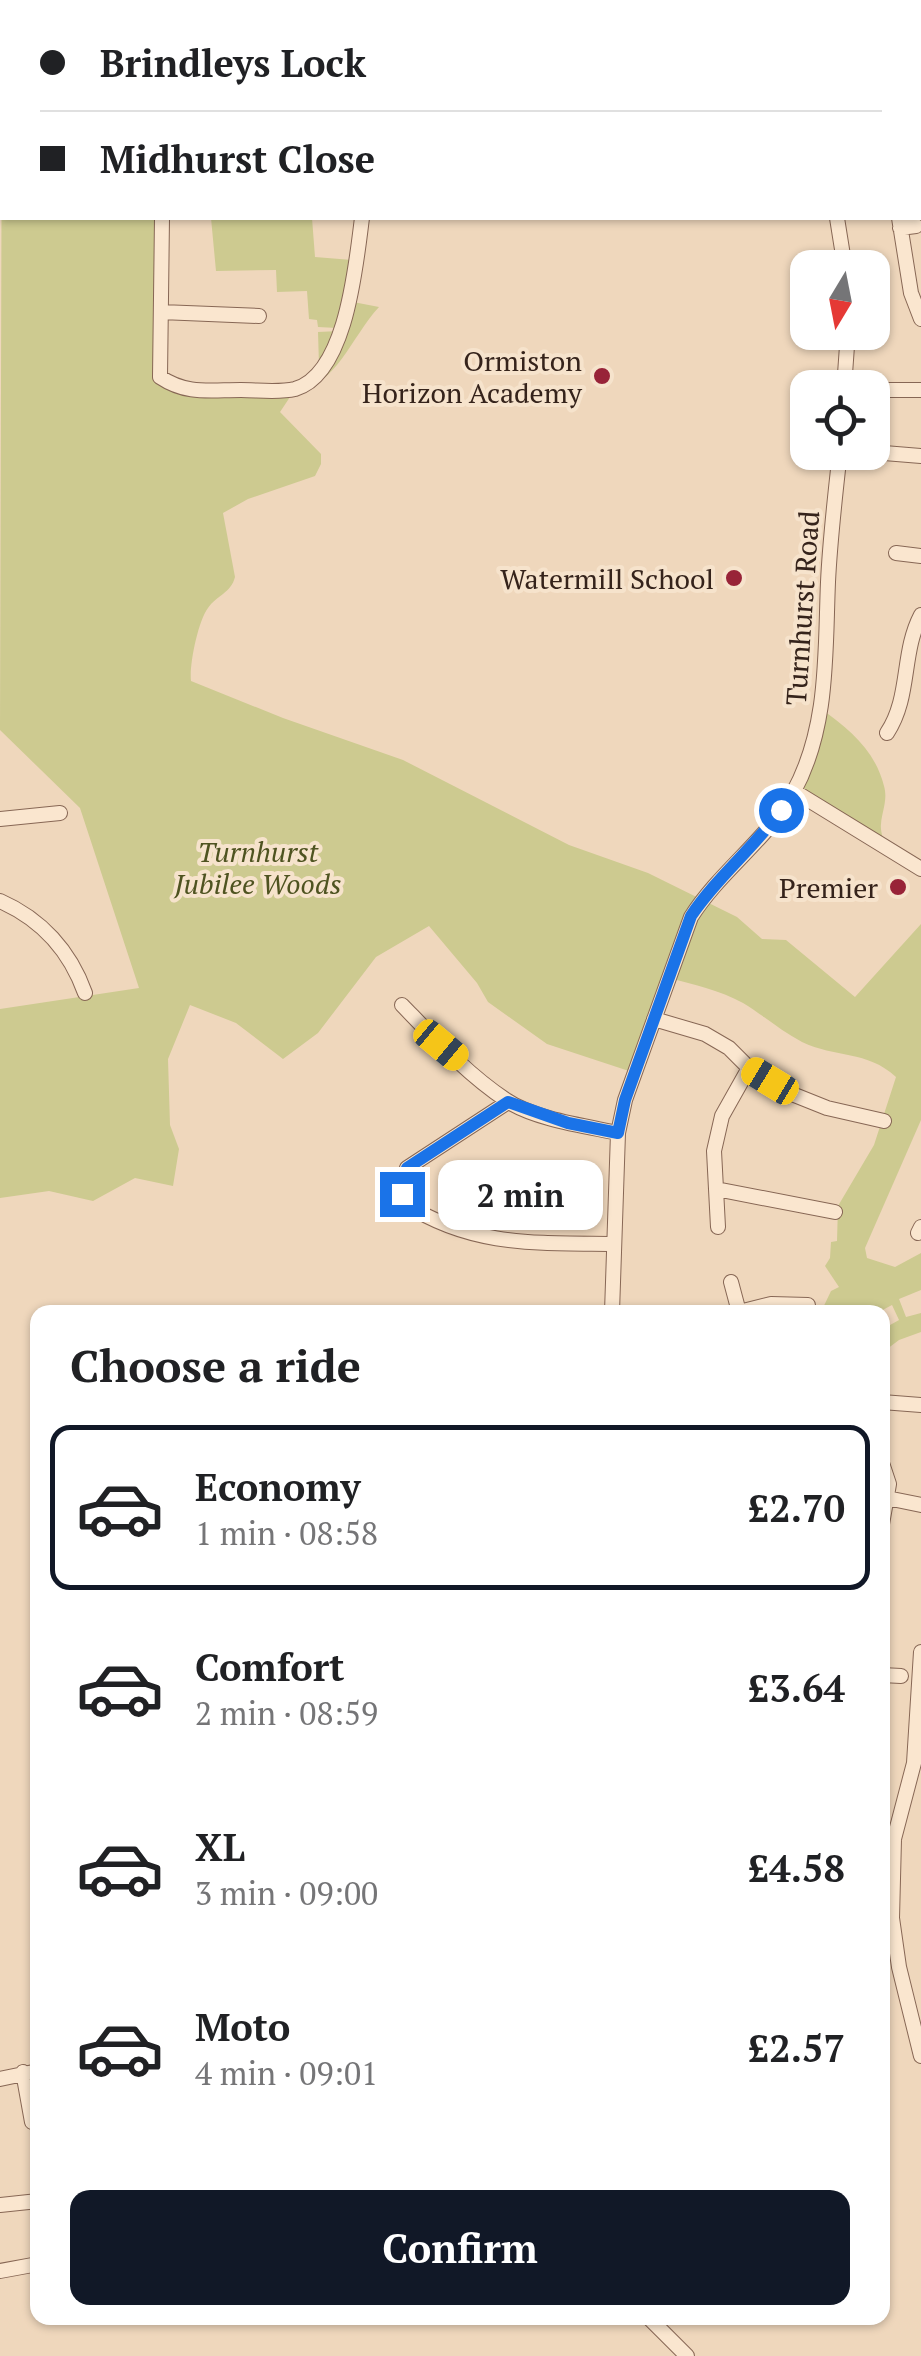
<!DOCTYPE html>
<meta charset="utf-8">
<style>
:root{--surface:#fff;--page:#f6f6f6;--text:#202124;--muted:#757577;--line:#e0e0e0;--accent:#111827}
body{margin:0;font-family:"PT Serif",serif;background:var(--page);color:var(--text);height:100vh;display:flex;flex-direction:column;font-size:38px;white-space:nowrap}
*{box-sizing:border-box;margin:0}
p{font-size:32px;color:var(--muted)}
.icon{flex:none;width:55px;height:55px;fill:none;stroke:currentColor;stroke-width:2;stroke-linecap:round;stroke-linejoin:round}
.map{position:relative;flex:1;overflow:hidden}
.drawer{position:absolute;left:30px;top:1305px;width:860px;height:1020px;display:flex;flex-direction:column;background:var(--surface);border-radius:20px;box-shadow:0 2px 8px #0004}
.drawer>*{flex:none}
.guide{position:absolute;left:0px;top:0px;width:922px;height:220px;box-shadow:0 2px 8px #0004;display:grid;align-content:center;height:220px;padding:0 40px;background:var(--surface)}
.needle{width:65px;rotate:190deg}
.tools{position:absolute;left:790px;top:250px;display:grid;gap:20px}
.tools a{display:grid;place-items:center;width:100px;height:100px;border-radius:20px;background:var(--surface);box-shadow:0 2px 8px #0004;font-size:50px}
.end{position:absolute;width:45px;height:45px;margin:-22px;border:12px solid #1a73e8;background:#fff;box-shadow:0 0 0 5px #fff}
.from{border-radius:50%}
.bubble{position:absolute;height:70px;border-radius:20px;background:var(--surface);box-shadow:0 2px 8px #0004;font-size:32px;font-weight:800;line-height:70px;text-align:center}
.car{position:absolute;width:30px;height:60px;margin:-30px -15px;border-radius:12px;box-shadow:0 0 8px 2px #0007;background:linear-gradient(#f5c518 24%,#345 0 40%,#f5c518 0 76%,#345 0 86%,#f5c518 0)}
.guide b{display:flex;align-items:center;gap:35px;height:95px;font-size:38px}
.guide b+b{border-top:2px solid var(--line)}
.guide i{width:25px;height:25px;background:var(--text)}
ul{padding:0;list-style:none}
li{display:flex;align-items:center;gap:30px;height:165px;margin:0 20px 15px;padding:0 20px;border:5px solid transparent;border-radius:20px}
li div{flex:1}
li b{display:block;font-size:38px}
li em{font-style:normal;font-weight:800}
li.selected{border-color:var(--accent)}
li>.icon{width:90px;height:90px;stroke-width:1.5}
h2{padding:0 40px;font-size:45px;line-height:120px}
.cta{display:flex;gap:20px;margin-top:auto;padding:20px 40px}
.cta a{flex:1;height:115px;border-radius:20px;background:var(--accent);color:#fff;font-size:40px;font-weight:800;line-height:115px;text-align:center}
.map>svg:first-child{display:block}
.green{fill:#cdca90}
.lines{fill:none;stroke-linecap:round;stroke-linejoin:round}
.minor-casing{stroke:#876755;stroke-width:16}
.minor{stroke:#fae6cf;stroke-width:14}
.route{stroke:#1a73e8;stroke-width:12}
.poi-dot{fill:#982338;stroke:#f6e3cc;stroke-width:4}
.labels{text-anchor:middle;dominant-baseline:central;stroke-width:8;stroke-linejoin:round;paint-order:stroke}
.poi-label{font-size:28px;fill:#35231b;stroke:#f6e3cc;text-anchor:end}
.street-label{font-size:28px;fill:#35231b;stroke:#f6e3cc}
.park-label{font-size:28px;font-style:italic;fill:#4e5320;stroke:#f6e3cc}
</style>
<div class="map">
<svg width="921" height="2356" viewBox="0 0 921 2356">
<rect width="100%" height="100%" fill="#efd7bc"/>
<path class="green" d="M2,38V218H162L160,378L178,389H292L319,365L318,332L339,331L348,301L379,307C351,337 337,386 292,394L280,412L321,454V464L315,476L248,499L223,513L235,577C231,593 217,595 208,608C198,621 189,666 191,681L283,718L403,760L569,845L648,873L737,917L762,939L786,940L855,997L921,924V1120L865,1248L867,1258L895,1267L921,1253V1290L899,1299L906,1317L921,1313V1332L899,1340L883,1352V1329L899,1320L892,1305L879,1312H821L831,1291L839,1287L825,1266L830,1258L831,1242L837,1241L838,1206L874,1145L896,1077C867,1050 835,1058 802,1042C781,1031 763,1015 743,1003C719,990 695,985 669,978L635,1073L547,1044L488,1002L477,983L429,926L376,957L318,1033L283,1059L236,1023L190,1005L168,1059L170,1125L179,1149L173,1186L135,1178L93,1201L49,1191L0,1198V1009L139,988L80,808L0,730Z
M211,218H312L315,257L352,260L337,328L318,327L317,320L309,319L307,291L277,292L276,270L216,271Z
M821,709C849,729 875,750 884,786C888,800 882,811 881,824C880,831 884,841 885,847L794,791Z"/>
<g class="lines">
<defs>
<path id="minor" d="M155,0L156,2
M254,0V2
M810,0V2
M902,0L903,2
M920,105L921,111
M920,166H921
M162,218L160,377C187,395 209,390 241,390C258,390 278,393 295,389C347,374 356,263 362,218
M837,218L845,268
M899,218L911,293L921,319
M900,228L916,226
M161,312L259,316
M844,388L848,332
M875,390H921
M872,452L921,456
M896,553L921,556
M887,733C911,697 901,653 921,615
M794,791L921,869
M0,819L60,813
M0,901C41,919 70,951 85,993
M402,1005C434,1038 468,1075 506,1100C534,1119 585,1126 618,1133
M654,1019L705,1034L729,1048L749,1068L792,1094L827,1108L884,1121
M508,1102L407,1168L402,1184L406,1204C472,1247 538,1243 613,1244
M716,1189L835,1212
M718,1227L714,1151L722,1116L749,1068
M918,1233L921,1227
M731,1282L739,1312
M612,1312L618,1133L625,1100L691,917C720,871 767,840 793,793C829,728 825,653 828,582C830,539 835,496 840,452
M739,1312L771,1304L808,1305
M882,1402L921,1405
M882,1463L889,1484L882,1524
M887,1498L921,1505
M921,1652L914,1763L894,1839L892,1918L899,1967L921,2056
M882,1675L901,1676
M23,2072L32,2122
M0,2079L38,2071
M0,2205L38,2201
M0,2271L38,2264
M649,2318L687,2356"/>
</defs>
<use href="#minor" class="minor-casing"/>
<use href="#minor" class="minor"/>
</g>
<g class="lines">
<path class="route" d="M402,1194L407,1168L508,1102L568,1123L618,1133L625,1100L691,916C717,877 754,848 781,810"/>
</g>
<g class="poi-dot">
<circle cx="602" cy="376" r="10"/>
<circle cx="734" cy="578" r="10"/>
<circle cx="898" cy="887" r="10"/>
</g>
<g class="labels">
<g class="poi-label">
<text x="582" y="360">Ormiston<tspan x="582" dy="32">Horizon Academy</tspan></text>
<text x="714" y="578">Watermill School</text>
<text x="878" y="887">Premier</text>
</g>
<g class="street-label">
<text transform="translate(802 608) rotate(-86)">Turnhurst Road</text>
</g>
<g class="park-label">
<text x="258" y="851">Turnhurst<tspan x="258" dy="32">Jubilee Woods</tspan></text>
</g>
</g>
</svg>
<div class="tools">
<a><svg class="needle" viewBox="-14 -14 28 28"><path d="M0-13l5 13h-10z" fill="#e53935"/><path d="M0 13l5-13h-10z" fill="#757577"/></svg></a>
<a><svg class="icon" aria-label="locate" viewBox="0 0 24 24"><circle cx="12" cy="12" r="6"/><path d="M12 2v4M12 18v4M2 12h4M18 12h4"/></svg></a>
</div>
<i class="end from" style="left:781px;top:810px"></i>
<i class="end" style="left:402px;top:1194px"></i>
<div class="bubble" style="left:438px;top:1160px;width:165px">2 min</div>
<i class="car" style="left:441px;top:1045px;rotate:130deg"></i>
<i class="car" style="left:770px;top:1081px;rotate:301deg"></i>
<div class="guide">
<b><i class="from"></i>Brindleys Lock</b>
<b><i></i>Midhurst Close</b>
</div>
<section class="drawer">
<h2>Choose a ride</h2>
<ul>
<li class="selected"><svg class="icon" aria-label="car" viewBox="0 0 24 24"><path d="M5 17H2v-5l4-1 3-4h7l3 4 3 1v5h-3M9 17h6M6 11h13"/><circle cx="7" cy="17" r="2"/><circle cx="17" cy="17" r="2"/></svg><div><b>Economy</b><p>1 min · 08:58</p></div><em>£2.70</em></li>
<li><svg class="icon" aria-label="car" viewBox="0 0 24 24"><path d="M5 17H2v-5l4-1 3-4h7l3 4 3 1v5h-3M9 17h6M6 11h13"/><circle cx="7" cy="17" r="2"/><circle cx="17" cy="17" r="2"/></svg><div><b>Comfort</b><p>2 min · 08:59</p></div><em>£3.64</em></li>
<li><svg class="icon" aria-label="car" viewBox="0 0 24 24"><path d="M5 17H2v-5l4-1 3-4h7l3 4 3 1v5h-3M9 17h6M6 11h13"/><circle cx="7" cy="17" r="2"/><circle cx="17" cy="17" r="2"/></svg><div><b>XL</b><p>3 min · 09:00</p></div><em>£4.58</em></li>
<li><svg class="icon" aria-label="car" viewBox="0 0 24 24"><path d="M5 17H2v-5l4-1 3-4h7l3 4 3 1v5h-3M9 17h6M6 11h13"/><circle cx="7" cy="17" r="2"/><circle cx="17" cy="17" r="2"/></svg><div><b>Moto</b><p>4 min · 09:01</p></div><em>£2.57</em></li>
</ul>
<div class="cta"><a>Confirm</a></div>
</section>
</div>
